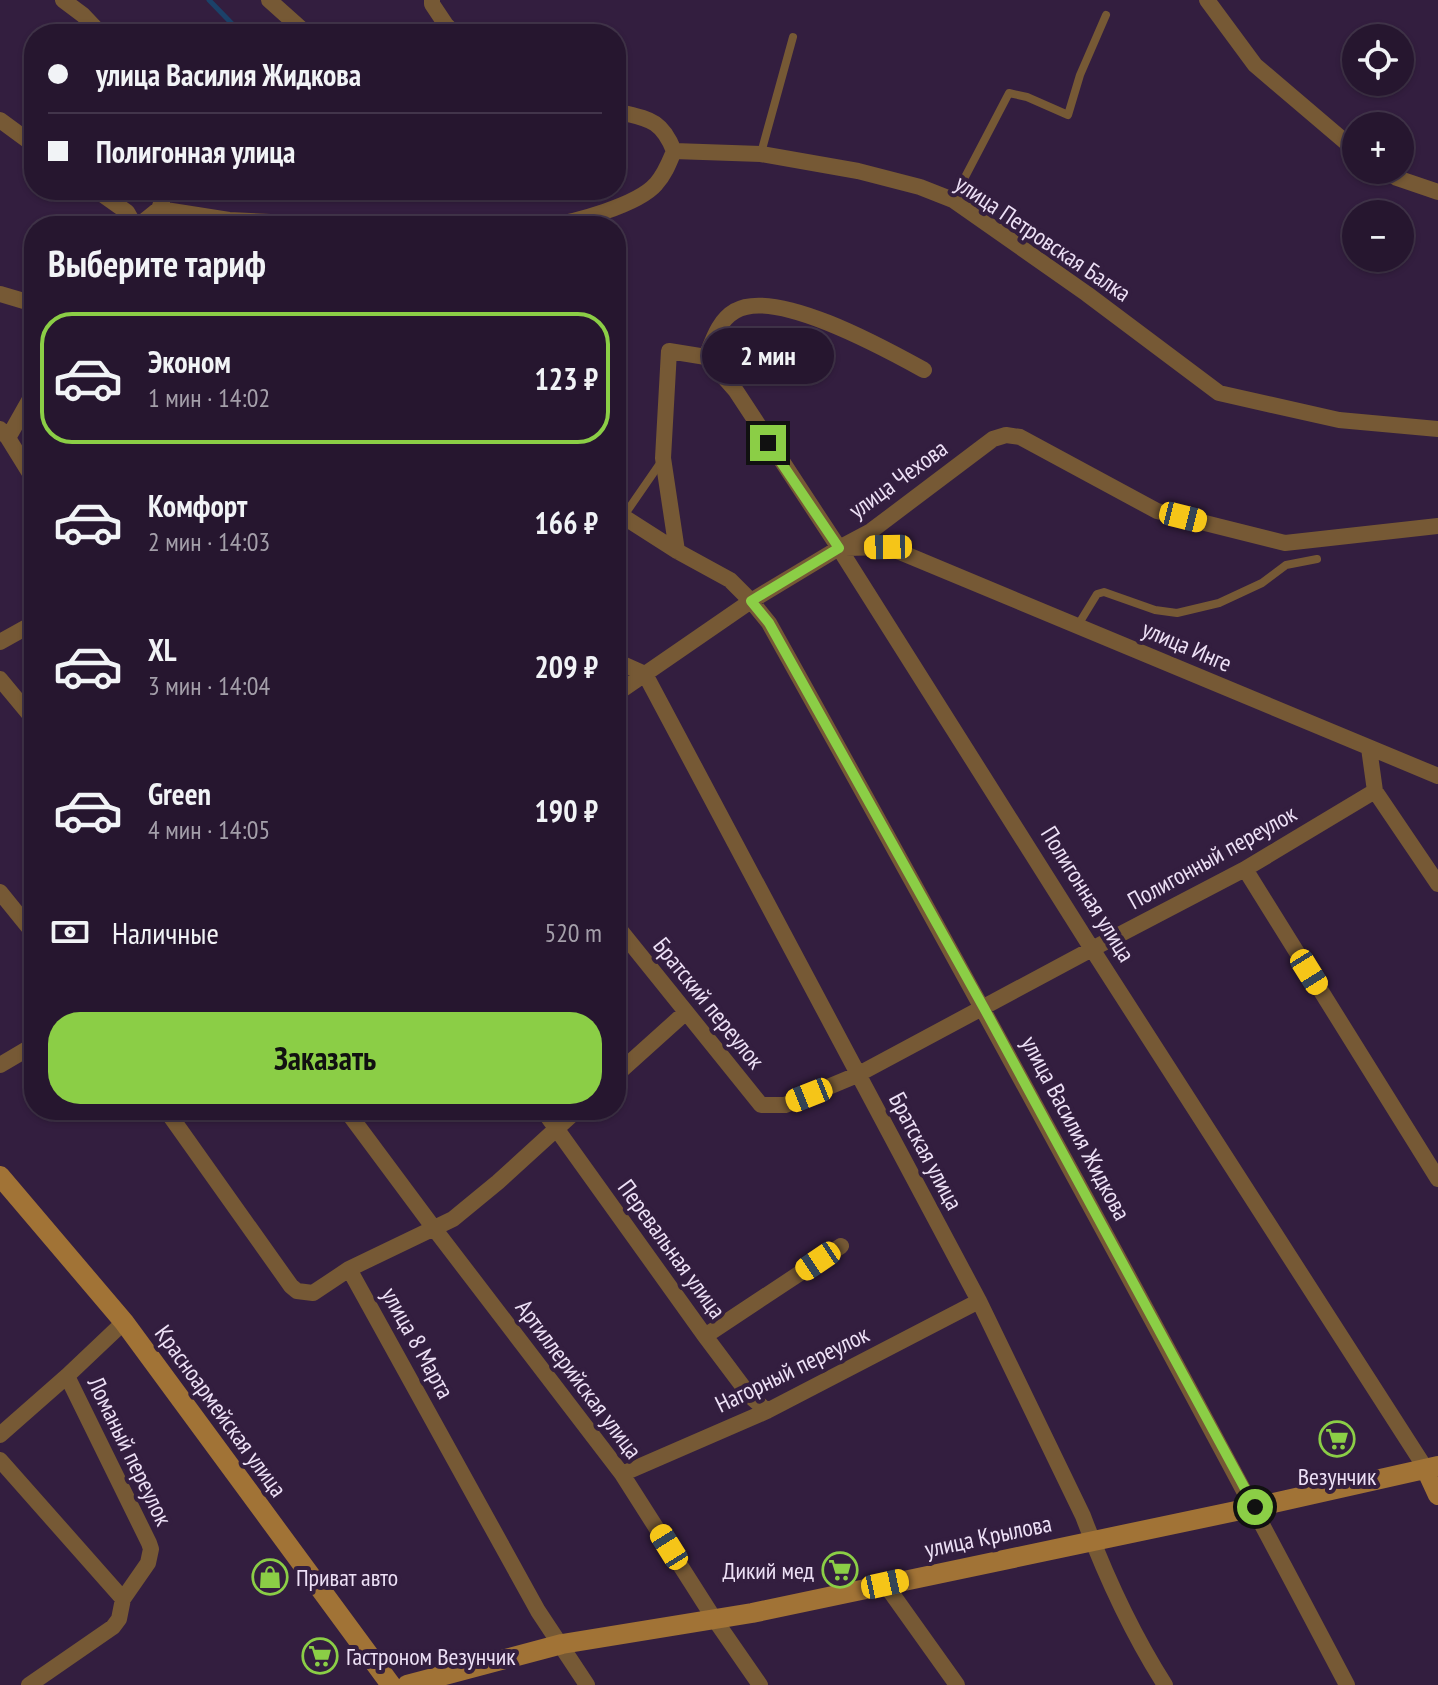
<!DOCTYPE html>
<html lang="ru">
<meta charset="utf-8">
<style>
:root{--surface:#26162f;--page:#32233b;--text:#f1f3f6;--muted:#a49faa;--line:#42354b;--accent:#8bce46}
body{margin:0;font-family:"PT Sans Narrow",sans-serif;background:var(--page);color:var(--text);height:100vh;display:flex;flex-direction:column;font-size:30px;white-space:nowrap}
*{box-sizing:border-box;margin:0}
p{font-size:26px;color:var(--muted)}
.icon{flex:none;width:44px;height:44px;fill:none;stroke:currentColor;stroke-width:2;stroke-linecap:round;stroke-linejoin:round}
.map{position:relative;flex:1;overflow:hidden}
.drawer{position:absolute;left:24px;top:216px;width:602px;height:904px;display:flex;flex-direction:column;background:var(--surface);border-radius:32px;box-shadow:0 2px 6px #0004,0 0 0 2px var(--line)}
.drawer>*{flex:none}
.top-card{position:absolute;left:24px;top:24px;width:602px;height:176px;border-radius:32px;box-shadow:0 2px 6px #0004,0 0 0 2px var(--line);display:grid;align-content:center;height:176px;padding:0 24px;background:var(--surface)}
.controls{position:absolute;left:1342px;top:24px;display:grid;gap:16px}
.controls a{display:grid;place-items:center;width:72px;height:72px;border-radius:50%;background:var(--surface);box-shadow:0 2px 6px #0004,0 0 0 2px var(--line);font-size:40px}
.end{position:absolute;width:36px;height:36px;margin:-18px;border:10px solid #8bce46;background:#111;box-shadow:0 0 0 4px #111}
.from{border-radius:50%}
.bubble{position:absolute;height:56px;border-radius:28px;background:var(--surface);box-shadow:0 2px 6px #0004,0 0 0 2px var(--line);font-size:26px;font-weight:600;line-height:56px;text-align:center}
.car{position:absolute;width:24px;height:48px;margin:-24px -12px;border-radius:10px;box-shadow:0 0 6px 2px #0007;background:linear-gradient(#f5c518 24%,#345 0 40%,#f5c518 0 76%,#345 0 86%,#f5c518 0)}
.top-card b{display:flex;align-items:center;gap:28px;height:76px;font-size:30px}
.top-card b+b{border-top:2px solid var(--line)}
.top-card i{width:20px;height:20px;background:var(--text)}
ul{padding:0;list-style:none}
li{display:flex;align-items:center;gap:24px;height:132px;margin:0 16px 12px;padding:0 8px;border:4px solid transparent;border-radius:32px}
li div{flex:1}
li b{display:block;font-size:30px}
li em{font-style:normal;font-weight:600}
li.current{border-color:var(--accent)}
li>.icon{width:72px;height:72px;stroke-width:1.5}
h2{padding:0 24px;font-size:36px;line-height:96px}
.pay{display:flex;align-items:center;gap:20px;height:88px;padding:0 24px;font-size:30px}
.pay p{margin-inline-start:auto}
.button{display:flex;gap:16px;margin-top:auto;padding:16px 24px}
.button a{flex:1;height:92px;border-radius:32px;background:var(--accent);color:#111;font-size:32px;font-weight:600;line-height:92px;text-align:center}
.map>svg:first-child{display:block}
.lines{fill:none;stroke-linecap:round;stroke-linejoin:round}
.stream{stroke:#1b4169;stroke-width:5}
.service{stroke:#765935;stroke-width:8}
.minor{stroke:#765935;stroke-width:16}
.secondary{stroke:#a17336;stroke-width:20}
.route{stroke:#8bce46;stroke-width:10}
.labels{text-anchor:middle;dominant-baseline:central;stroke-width:8;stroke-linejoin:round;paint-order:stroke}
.street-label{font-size:24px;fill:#ede0f6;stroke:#331e3f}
.poi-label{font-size:24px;fill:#ede0f6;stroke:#331e3f;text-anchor:start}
</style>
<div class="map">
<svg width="1438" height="1685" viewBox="0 0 1438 1685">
<rect width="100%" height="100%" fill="#331e3f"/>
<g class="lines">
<path class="stream" d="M209,0L242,34"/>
<path class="service" d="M761,153L793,37
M953,200L1009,93L1027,97L1068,115L1080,75L1106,15
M623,517L661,462
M1078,625L1097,594L1104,592L1155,610L1177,613L1219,603L1262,583L1286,565L1317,559"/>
<path class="minor" d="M63,0L83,15L101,34
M269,0L307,34
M432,0V4L446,25L455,34
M1207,0L1255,65L1356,151
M616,111C647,119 661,118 674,151L761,154L858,171L920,187L953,200L1087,294L1219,393L1339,420L1438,429
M0,120L34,145
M1385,170L1397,178L1438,192
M96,190L127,212L135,226
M159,209L166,190
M138,226L159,209L229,220L360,226
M545,226C573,223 638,205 656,184C665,174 669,163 674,151
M0,294L34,304
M706,357C713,340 718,321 735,311C775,287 886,349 924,370
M0,429L8,438L34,480
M8,438L34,392
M616,512L677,551L730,580L751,601L769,623C965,975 1159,1328 1347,1685
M845,548L888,547L1438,776
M677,551L663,458L669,351L706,357L736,391L839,548L1092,949L1426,1469
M0,642L34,623
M616,661L645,674L979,1301L1083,1516C1104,1572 1133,1635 1165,1685
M0,679L34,720
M616,694L751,601L839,548L871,531L993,439L1006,435L1020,437L1157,511L1285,543L1438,526
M1369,748L1375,791L1438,884
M1245,869L1438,1179
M0,892L34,934
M616,925L761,1105H785L857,1075L1092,949L1245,869L1375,791
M0,1065L34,1045
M616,1075L686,1012
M166,1110L291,1286L297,1291L313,1293L349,1269L453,1219L498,1182L577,1110
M346,1110L433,1227L622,1474L715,1620L760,1685
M543,1110L705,1336L750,1396L767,1411
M349,1269L538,1611L587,1685
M705,1336L841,1246
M0,1435L67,1376L124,1322
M0,1460L123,1599
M622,1474L767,1411L979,1301
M885,1584L957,1685
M29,1685L113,1627L119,1619L123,1599L148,1563L151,1549L149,1543L67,1376"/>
<path class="secondary" d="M0,1176L124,1322L391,1685
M1426,1469L1438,1495
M407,1685L562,1644L752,1613L1255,1507L1438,1466"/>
</g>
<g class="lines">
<path class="route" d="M768,443L839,548L751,601L769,623L984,1008L1255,1507"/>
</g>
<defs>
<symbol id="supermarket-ring" viewBox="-11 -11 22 22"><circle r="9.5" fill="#331e3f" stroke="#8bce46" stroke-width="1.5"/><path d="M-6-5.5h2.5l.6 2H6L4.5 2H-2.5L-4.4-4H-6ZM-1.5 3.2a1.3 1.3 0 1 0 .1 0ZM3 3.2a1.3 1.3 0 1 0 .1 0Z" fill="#8bce46"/></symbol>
<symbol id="shop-ring" viewBox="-11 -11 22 22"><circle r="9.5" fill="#331e3f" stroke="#8bce46" stroke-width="1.5"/><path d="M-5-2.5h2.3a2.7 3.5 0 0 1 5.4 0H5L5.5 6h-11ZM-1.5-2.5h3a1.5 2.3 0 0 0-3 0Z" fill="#8bce46"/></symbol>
</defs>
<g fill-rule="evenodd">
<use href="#supermarket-ring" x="1317" y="1419" width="40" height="40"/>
<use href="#supermarket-ring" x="820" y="1550" width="40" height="40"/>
<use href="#shop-ring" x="250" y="1557" width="40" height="40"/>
<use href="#supermarket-ring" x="300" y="1636" width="40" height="40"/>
</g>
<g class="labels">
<g class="street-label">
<text transform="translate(1043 238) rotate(34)">улица Петровская Балка</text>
<text transform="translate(898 479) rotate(-36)">улица Чехова</text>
<text transform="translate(1187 646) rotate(23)">улица Инге</text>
<text transform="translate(1212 857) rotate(-29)">Полигонный переулок</text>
<text transform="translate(1088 894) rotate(58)">Полигонная улица</text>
<text transform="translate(709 1003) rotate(51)">Братский переулок</text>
<text transform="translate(1076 1128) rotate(62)">улица Василия Жидкова</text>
<text transform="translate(926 1151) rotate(62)">Братская улица</text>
<text transform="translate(672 1249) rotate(54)">Перевальная улица</text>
<text transform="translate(418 1343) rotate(61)">улица 8 Марта</text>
<text transform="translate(792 1369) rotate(-26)">Нагорный переулок</text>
<text transform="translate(579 1379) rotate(53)">Артиллерийская улица</text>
<text transform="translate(221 1411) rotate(54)">Красноармейская улица</text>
<text transform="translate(130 1451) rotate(64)">Ломаный переулок</text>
<text transform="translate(988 1536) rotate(-12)">улица Крылова</text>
</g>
<g class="poi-label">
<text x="1337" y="1476" text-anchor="middle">Везунчик</text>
<text x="814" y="1570" text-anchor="end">Дикий мед</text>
<text x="296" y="1577">Приват авто</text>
<text x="346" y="1656">Гастроном Везунчик</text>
</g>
</g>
</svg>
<div class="controls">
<a><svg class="icon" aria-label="locate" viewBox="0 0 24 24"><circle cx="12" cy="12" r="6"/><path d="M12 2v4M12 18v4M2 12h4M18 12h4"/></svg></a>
<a>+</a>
<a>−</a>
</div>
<i class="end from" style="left:1255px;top:1507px"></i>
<i class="end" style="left:768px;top:443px"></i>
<div class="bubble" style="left:702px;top:328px;width:132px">2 мин</div>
<i class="car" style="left:1183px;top:517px;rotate:104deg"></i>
<i class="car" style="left:888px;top:547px;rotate:269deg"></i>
<i class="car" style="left:1309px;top:972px;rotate:148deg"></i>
<i class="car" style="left:809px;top:1095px;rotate:248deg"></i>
<i class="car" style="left:818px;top:1261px;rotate:236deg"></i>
<i class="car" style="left:669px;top:1547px;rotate:328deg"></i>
<i class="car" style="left:885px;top:1584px;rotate:78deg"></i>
<div class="top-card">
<b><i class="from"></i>улица Василия Жидкова</b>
<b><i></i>Полигонная улица</b>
</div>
<section class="drawer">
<h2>Выберите тариф</h2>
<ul>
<li class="current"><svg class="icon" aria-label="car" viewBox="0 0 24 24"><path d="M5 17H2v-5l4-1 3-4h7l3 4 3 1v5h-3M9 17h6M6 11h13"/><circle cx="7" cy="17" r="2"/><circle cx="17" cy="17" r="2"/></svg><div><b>Эконом</b><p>1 мин · 14:02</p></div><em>123 ₽</em></li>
<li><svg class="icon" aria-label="car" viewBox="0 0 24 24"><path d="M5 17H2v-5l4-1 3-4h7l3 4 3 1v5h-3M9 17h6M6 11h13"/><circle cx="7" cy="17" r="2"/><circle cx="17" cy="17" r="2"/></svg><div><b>Комфорт</b><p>2 мин · 14:03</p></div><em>166 ₽</em></li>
<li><svg class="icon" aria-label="car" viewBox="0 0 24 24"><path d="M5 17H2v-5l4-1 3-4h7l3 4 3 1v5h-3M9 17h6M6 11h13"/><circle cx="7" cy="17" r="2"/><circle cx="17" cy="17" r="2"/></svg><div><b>XL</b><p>3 мин · 14:04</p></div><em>209 ₽</em></li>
<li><svg class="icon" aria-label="car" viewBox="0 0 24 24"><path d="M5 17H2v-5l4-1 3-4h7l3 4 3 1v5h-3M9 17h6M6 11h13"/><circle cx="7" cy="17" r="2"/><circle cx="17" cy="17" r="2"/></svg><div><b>Green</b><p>4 мин · 14:05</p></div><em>190 ₽</em></li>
</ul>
<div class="pay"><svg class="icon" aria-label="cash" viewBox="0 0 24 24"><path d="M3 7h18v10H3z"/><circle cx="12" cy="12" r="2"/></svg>Наличные<p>520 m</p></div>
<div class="button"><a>Заказать</a></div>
</section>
</div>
